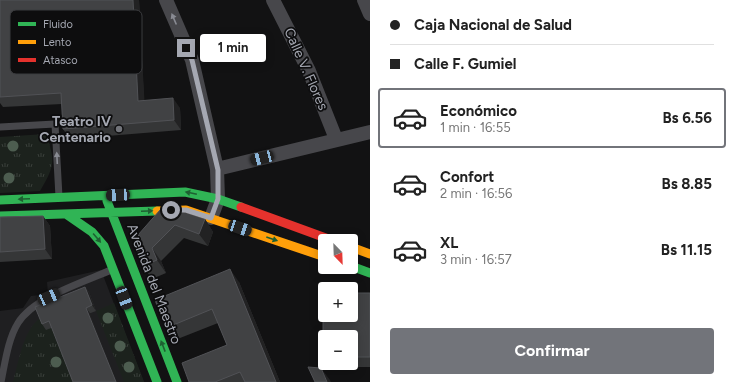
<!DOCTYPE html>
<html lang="es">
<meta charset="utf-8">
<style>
:root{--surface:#fff;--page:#f2f2f2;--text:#222;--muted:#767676;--line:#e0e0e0;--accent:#72747a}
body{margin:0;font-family:Figtree,sans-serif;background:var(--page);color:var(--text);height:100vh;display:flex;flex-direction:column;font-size:15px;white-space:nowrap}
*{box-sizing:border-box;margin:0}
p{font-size:13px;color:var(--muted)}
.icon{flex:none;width:22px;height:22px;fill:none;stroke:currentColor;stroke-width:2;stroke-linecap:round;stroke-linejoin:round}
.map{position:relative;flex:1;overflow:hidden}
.sheet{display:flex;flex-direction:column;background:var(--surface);width:364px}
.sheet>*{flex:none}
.banner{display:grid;align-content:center;height:88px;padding:0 20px;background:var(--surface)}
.needle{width:26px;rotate:157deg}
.controls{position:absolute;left:318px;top:234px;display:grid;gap:8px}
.controls a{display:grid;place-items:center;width:40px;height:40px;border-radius:4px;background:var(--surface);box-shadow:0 2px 10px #0003;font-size:20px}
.end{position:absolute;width:18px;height:18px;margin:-9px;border:5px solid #a5a8b2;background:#111;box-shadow:0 0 0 2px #111}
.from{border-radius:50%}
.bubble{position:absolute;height:28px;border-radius:4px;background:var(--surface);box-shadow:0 2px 10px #0003;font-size:13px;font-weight:700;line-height:28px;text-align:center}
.car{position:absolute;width:12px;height:24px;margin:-12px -6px;border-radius:5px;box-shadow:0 0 3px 1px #0007;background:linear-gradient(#222 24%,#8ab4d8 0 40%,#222 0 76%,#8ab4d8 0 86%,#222 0)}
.banner b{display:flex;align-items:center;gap:14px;height:38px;font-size:15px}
.banner b+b{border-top:1px solid var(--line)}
.banner i{width:10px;height:10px;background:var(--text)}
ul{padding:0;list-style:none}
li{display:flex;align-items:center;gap:12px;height:60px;margin:0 8px 6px;padding:0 12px;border:2px solid transparent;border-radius:4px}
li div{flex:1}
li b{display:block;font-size:15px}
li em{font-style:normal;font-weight:700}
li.active{border-color:var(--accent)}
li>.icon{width:36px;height:36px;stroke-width:1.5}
.primary-button{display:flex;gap:8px;margin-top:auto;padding:8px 20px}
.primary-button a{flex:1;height:46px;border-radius:4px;background:var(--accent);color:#fff;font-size:16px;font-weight:700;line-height:46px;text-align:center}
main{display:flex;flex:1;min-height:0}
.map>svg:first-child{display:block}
.built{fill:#1f1f21}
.grass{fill:url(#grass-tufts)}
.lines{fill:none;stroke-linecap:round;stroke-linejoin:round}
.lane{stroke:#47474b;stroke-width:7}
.street{stroke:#47474b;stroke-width:14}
.fast{stroke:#30b455;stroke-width:9}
.slow{stroke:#ff9f0a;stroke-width:9}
.jam{stroke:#e5322d;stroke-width:9}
.tree{fill:#4d5d50}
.wall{fill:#353637}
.shaded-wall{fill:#222223}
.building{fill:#414244;stroke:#515256}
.oneway{fill:#898b93}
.oneway2{fill:#1e6032}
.route{stroke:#a5a8b2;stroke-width:5}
.poi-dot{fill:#72747a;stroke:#0d0d0e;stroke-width:1.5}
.labels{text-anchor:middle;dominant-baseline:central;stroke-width:3.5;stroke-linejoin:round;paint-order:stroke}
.street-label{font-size:14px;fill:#a5a8b2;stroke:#0d0d0e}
.poi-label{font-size:14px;font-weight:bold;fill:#a5a8b2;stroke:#0d0d0e;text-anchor:end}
.key{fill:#0d0d0e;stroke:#3b3c3f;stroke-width:1}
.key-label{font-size:11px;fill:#a5a8b2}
</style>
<main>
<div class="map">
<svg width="370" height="382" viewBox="0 0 370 382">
<defs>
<pattern id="grass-tufts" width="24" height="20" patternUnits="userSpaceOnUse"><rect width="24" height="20" fill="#1c221d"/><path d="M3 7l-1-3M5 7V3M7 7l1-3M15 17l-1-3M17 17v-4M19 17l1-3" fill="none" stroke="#3a3f3b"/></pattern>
</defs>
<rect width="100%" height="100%" fill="#121213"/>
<path class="built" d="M101,270L144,382H0V311L23,308L31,296L48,294L47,282Z"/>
<path class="grass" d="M46,134C56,162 54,167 40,191L0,193V137Z
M114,303L144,382H124L96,311Z
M41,317L53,327L75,382H13C19,361 23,330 41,317Z"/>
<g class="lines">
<path class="lane" d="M0,127L55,124L59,197
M1,382C5,363 8,339 18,323C34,297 84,282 111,270"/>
<path class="street" d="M166,0L192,60L217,169L218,199L211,218
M273,0L309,71L336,139
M364,0L370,14
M217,169L370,132"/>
<path class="fast" d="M0,200L185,192L218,199L241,207
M107,201L177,382
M66,214L92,232L104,246L157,382
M0,216L157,211
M351,266L370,273"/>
<path class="slow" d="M157,211L186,210L325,257
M351,247L370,254"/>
<path class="jam" d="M241,207L334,241"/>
</g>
<g class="tree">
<circle cx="13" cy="146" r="5.5"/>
<circle cx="9" cy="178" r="5.5"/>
<circle cx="108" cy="318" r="5.5"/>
<circle cx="120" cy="346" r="5.5"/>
<circle cx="56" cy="362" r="5.5"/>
<circle cx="129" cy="367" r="5.5"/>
</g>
<path class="wall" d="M0,0H139L144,100L180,108L181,130L70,139L63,129L62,104L3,107L0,103Z
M164,214L205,219L213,232L208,246L184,238L161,261L166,273L152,279L143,266L140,238L138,235Z
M43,216L50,226L52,259L0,262V217Z
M239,282L280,382H189L227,345L218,323L175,340L166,328Z
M85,287L89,292L96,311L46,330L42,324Z
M323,293H325V315H351V293H370V367H330L327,363H351V337H325V360L323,357Z"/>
<path class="shaded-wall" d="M133,0H139L145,111L138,101Z
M173,98L180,108L181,130L174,120Z
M43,216L50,226L52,259L45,249Z
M205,219L213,232L208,246L199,234Z
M152,248L161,261L166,273L157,260Z
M230,269L239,282L280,382H276Z
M85,287L89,292L96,311L92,305Z
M86,308L90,313L117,382H116Z
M321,368L330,380L331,382H327Z"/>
<path class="building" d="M0,0H133L138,101L173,98L174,120L63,129L61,93L0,97Z
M168,209H175L205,219L199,234L175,225L152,248L157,260L143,266L135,244L141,237L138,235L160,210L164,214Z
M43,216L45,249L0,252V217Z
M230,269L276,382H245L240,372L215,382H189L182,363L227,345L212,309L166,328L155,300Z
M85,287L92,305L86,308L116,382H73L49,321L42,324L35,307Z
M323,293H325V315H351V293H370V357H351V337H325V357H323Z
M308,367L321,368L327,382H315Z"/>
<defs><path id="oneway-solid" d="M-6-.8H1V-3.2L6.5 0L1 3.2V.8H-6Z"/></defs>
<g class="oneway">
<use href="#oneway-solid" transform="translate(174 19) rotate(-113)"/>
<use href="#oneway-solid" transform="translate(57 158) rotate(-93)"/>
</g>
<g class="oneway2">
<use href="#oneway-solid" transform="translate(191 193) rotate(-168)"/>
<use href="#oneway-solid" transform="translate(24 199) rotate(177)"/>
<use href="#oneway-solid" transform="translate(147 211) rotate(-2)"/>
<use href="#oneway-solid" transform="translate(97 238) rotate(50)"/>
<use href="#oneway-solid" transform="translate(272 239) rotate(19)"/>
<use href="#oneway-solid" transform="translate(163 346) rotate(-111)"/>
</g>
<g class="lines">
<path class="route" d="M171,210H186L211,218L218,199V170L192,60L186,48"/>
</g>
<circle class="poi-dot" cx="119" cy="129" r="4"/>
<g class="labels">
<g class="street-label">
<text transform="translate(306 69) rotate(66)">Calle V. Flores</text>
<text transform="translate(154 284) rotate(69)">Avenida del Maestro</text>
</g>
<g class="poi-label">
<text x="111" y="121">Teatro IV<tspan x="111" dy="16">Centenario</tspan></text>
</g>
</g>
<rect x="10" y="10" width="132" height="64" rx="6" class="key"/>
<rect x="18" y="22" width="18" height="4" fill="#30b455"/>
<rect x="18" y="40" width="18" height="4" fill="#ff9f0a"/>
<rect x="18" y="58" width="18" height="4" fill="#e5322d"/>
<g class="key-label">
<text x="43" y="28">Fluido</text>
<text x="43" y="46">Lento</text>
<text x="43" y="64">Atasco</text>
</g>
</svg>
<div class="controls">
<a><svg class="needle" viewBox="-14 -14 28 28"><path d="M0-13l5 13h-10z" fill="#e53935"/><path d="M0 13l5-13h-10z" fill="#767676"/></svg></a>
<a>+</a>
<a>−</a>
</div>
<i class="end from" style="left:171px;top:210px"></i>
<i class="end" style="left:186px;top:48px"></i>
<div class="bubble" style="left:200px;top:34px;width:66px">1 min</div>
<i class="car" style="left:262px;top:158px;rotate:256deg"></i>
<i class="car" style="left:118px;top:195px;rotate:267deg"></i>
<i class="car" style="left:240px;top:228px;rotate:109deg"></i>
<i class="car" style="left:49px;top:297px;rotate:66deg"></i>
<i class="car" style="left:124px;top:298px;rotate:159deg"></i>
</div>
<section class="sheet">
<div class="banner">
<b><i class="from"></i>Caja Nacional de Salud</b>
<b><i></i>Calle F. Gumiel</b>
</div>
<ul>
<li class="active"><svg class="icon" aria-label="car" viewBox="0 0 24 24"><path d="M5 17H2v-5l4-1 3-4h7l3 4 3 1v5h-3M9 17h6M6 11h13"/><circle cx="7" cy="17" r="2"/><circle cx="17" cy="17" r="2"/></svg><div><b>Económico</b><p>1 min · 16:55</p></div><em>Bs 6.56</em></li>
<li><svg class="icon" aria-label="car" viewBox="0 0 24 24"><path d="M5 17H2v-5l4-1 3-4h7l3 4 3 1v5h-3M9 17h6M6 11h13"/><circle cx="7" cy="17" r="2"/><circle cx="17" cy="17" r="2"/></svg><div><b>Confort</b><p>2 min · 16:56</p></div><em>Bs 8.85</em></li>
<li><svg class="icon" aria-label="car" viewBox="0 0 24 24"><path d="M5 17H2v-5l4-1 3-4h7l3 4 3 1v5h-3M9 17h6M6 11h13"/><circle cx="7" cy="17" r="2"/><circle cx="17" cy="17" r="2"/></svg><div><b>XL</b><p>3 min · 16:57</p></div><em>Bs 11.15</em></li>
</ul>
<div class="primary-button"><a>Confirmar</a></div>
</section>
</main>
